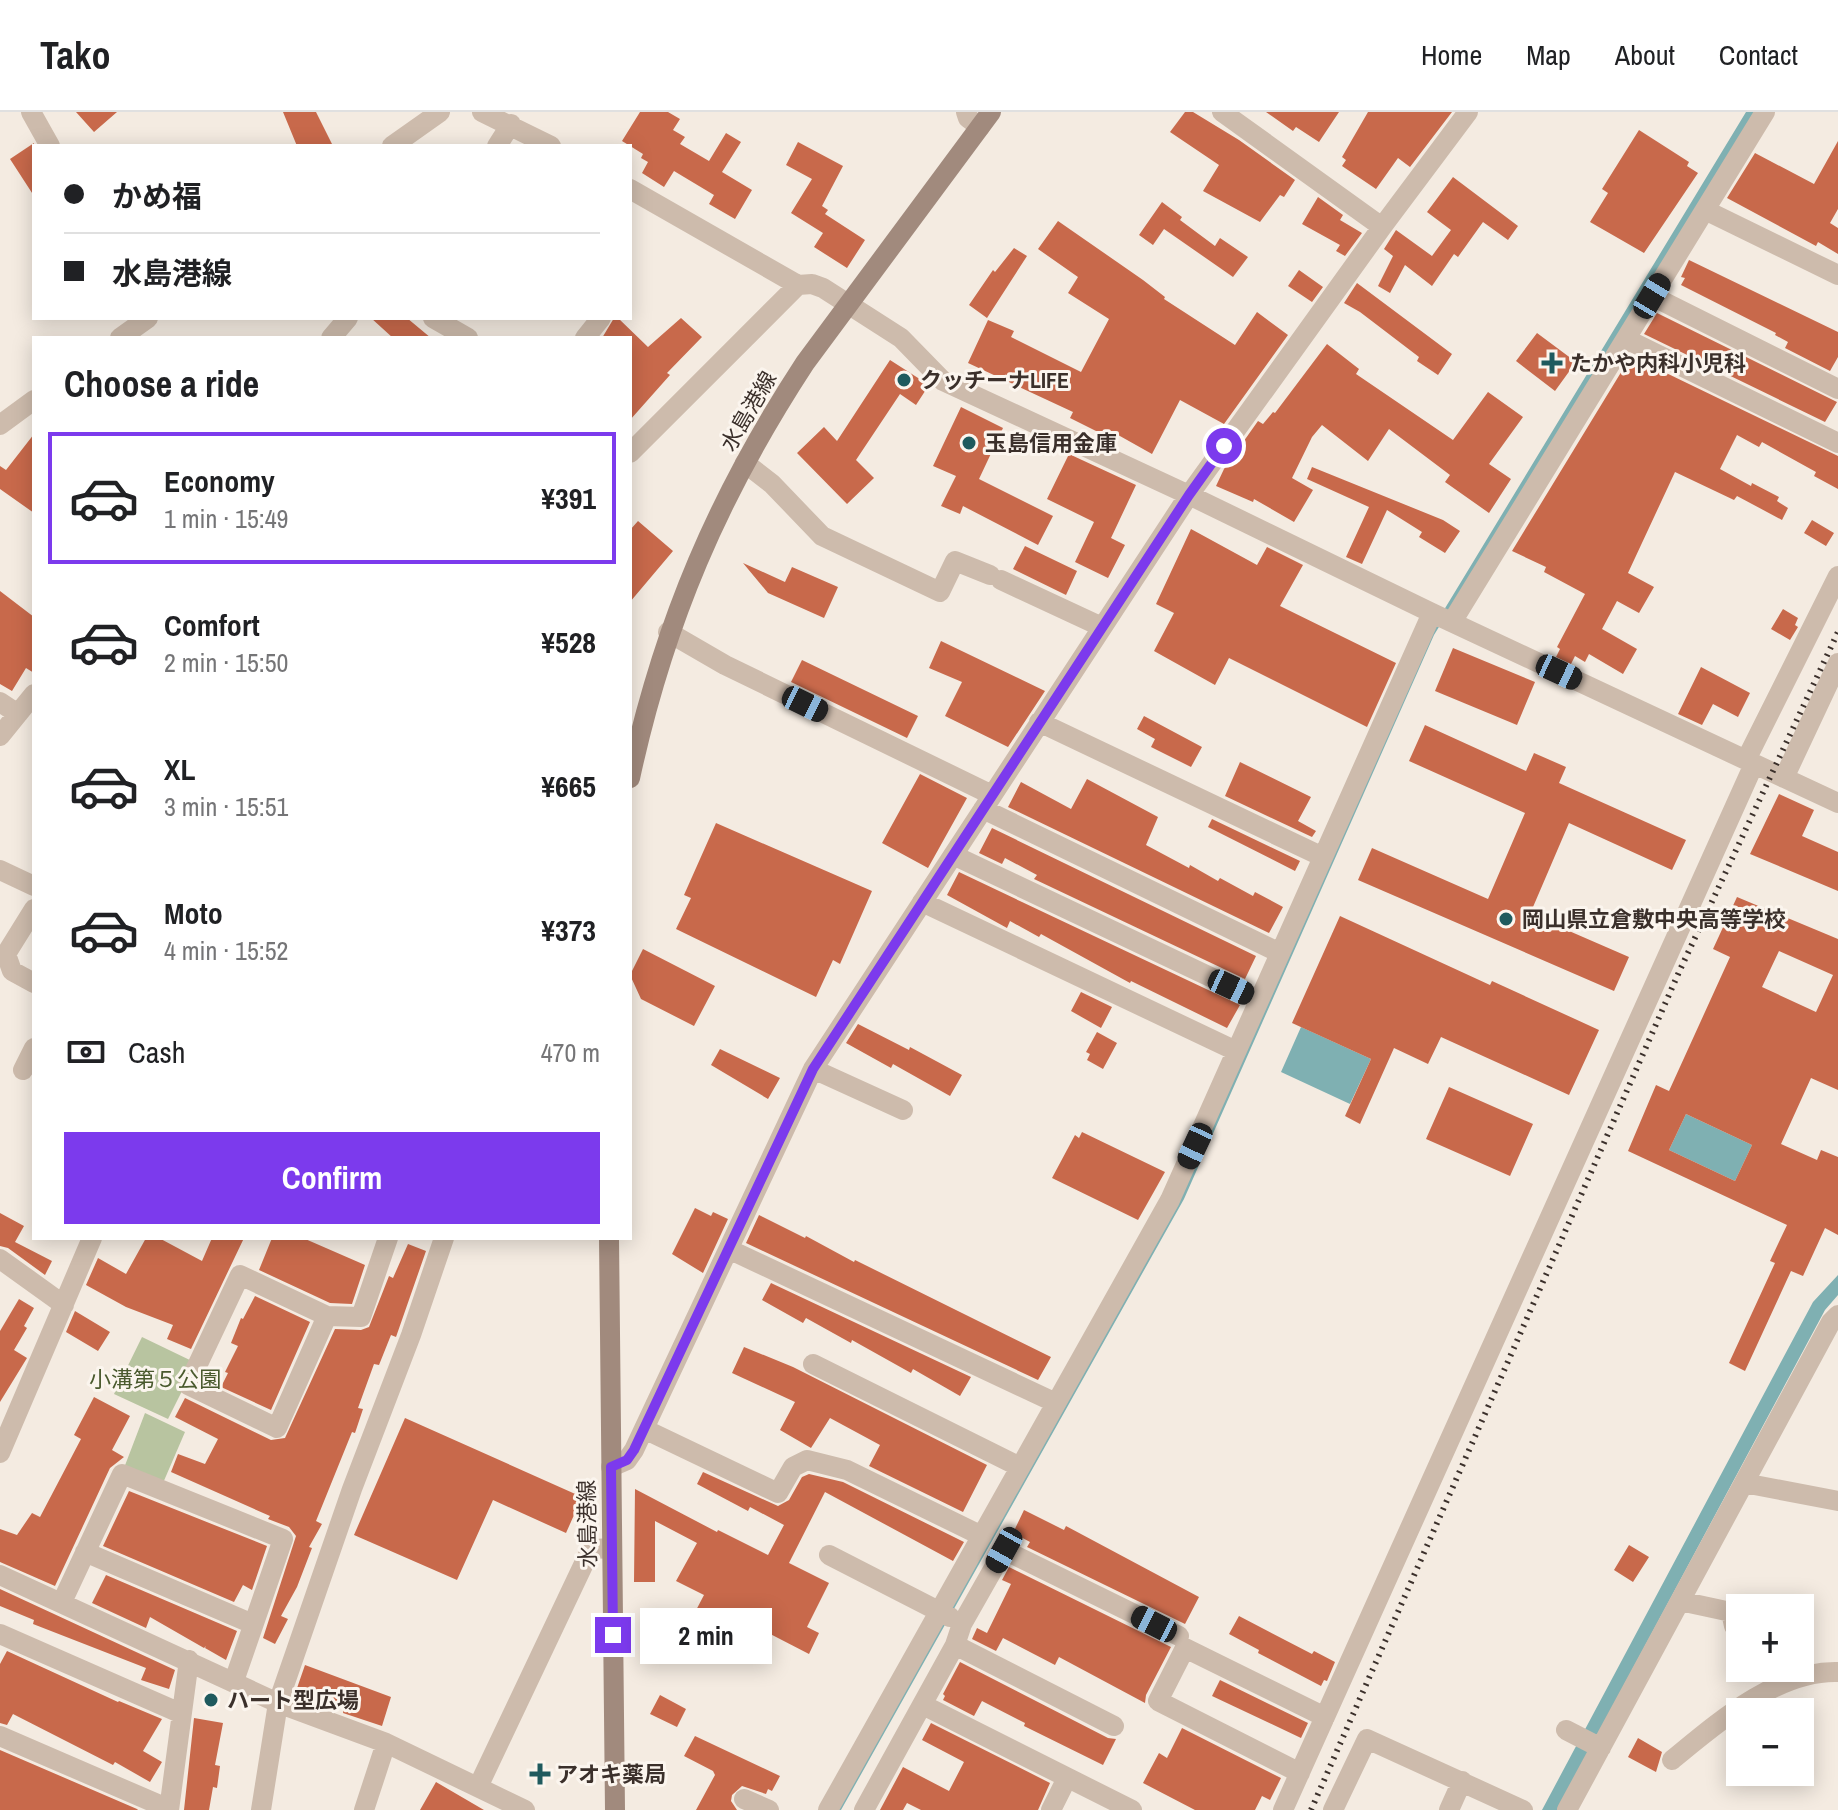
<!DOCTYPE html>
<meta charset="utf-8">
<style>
:root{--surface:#fff;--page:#f2f2f2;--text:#202124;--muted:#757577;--line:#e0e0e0;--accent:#7c3aed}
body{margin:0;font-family:"Archivo Narrow","Noto Sans JP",sans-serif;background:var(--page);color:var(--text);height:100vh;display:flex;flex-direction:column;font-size:30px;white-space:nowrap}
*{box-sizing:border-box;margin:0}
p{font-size:26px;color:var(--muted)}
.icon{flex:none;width:44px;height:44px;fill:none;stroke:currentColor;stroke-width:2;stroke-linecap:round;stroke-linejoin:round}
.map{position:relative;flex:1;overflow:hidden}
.side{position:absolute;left:32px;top:224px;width:600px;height:904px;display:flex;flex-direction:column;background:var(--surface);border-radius:0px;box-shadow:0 4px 20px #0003}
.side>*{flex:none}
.hud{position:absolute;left:32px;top:32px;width:600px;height:176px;border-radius:0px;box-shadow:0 4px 20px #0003;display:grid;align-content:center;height:176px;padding:0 32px;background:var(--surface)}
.fabs{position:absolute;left:1726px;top:1482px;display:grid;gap:16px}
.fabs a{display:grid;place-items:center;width:88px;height:88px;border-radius:0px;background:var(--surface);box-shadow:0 4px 20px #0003;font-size:40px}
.end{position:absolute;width:36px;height:36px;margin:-18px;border:10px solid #7c3aed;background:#fff;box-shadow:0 0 0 4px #fff}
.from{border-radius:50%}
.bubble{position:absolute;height:56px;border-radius:0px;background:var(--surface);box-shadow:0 4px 20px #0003;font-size:26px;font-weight:700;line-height:56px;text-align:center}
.car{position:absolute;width:24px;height:48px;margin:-24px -12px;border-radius:10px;box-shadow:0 0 6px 2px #0007;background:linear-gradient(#222 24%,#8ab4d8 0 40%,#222 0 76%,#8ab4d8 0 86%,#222 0)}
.hud b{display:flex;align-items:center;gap:28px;height:76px;font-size:30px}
.hud b+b{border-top:2px solid var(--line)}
.hud i{width:20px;height:20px;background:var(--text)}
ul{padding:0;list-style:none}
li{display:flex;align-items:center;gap:24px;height:132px;margin:0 16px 12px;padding:0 16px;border:4px solid transparent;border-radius:0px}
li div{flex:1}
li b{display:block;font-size:30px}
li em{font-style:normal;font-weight:700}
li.current{border-color:var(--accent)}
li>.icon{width:72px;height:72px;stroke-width:1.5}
h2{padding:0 32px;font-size:36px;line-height:96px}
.pay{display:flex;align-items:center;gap:20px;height:88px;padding:0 32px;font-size:30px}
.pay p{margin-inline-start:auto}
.cta{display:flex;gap:16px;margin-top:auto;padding:16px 32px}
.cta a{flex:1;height:92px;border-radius:0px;background:var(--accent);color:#fff;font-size:32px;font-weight:700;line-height:92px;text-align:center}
header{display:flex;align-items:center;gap:48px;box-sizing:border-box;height:112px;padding:0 40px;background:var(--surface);border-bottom:2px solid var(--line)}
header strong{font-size:38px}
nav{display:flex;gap:44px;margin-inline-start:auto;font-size:28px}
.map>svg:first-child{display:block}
.green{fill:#b8c4a0}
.water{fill:#7fb0b2}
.building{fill:#c8694b;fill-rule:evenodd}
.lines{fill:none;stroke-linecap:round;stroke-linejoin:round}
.minor{stroke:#cdbbac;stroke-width:20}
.secondary{stroke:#a18a7d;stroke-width:20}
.rail{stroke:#3b302b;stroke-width:6;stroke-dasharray:2 6;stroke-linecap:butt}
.route{stroke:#7c3aed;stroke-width:10}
.poi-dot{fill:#1f5a5e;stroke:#fbf5ee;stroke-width:3}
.labels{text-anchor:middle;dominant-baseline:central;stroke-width:6;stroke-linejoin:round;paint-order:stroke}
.poi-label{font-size:22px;font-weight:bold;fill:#3b302b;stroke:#fbf5ee;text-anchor:start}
.street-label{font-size:22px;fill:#3b302b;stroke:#fbf5ee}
.park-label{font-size:22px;fill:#4a5a2e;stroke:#fbf5ee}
</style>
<header>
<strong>Tako</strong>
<nav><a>Home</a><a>Map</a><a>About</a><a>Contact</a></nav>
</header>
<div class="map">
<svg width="1838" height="1698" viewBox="0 0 1838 1698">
<rect width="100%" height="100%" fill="#f4ebe1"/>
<path class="green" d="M142,1225L196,1251L168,1307L114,1282Z
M145,1301L185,1320L163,1371L124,1356Z"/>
<path class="water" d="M1746,0H1755L1434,523L1184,1087L841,1698H835L1179,1084L1430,521Z
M1301,915L1371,947L1350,992L1281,960Z
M1686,1002L1752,1033L1735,1069L1669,1038Z
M1838,1163V1183L1825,1198L1557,1698H1542L1813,1190Z"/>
<path class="building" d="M76,0H117L94,20Z
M283,0H316L333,34H297Z
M640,0H668L680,7L673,18L685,25L680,32L709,49L726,21L741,30L722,60L752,78L735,107L709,92L714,83L674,59L664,75L642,61L648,50L641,46L643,42L622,29Z
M1185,0H1193L1239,28L1295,68L1284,85L1280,83L1260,110L1203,79L1219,53L1170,20Z
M1266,0H1339L1319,30L1296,15L1293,19Z
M1368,0H1452L1410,55L1398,46L1376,77L1342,54L1346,48L1342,45Z
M1639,18L1689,50L1687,54L1698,61L1644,141L1590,110L1608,81L1602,77Z
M1838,29V97L1830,111L1838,116V142L1818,130L1816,134L1727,86L1755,41L1814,72Z
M798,30L843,54L822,94L828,98L825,102L865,128L847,156L814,135L823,121L791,101L812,67L786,53Z
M34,31V84L10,47Z
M1453,65L1518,114L1508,128L1483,110L1458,145L1454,142L1432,174L1405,153L1390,181L1378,174L1393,144L1384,137L1396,118L1432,144L1451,118L1427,100Z
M1318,85L1343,103L1340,108L1362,121L1345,144L1336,139L1340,133L1302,112Z
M1162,90L1182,105L1180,108L1215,134L1220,126L1248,145L1233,165L1164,117L1153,133L1139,123Z
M1058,109L1143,168L1165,185L1164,187L1235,233L1257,200L1288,223L1224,312L1180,288L1152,342L1111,319L1108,325L1070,306L1073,300L968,251L988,208L1014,219L1011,225L1081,260L1109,207L1068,181L1078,165L1038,137Z
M1014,136L1027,144L987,206L969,193L993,158L995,160Z
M1689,148L1838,220V245L1830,259L1785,236L1788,230L1775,223L1776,221L1681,173L1685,166L1681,165Z
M1299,158L1323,175L1312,190L1288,174Z
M1357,171L1452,242L1438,263L1417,249L1419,245L1360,200L1344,191Z
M1657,201L1837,290L1825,310L1644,222Z
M371,206H407L431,226H393Z
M614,206H618L648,235L681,206L702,225L667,261L670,263L630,308V226H602Z
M1537,221L1576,250L1555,279L1516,249Z
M1327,232L1359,257L1356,262L1453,328L1488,280L1523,305L1489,352L1511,367L1489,401L1445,370L1450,363L1389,317L1368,349L1322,313L1312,325L1292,366L1313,378L1294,410L1254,387L1253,390L1216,374L1224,357L1258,309L1263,312L1273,300L1275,301Z
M1631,244L1838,344V377L1814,364L1816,360L1762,330L1759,335L1737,323L1720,357L1751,374L1752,371L1779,385L1777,389L1788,396L1782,408L1737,384L1734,388L1675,360L1628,461L1654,475L1639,501L1617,489L1602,517L1637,537L1623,562L1589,542L1585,550L1575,544L1571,552L1556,545L1560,537L1557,535L1585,482L1544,460L1546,455L1512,439Z
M890,248L929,273L916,293L900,282L856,348L874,366L847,392L797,341L824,315L837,329Z
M961,295L1003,316L979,367L1053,404L1038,433L963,394L960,402L941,394L956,364L933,354Z
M34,322V401L0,377V354L6,358Z
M1069,342L1136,373L1111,426L1125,433L1108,466L1075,450L1094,410L1047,387Z
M1312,355L1443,408L1460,419L1445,441L1419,425L1422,420L1387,398L1362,452L1346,445L1369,395L1307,367Z
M1812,408L1834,421L1826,434L1804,421Z
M638,409L673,439L630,490V418Z
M1191,417L1257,453L1267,435L1303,453L1280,494L1396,551L1367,615L1229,546L1215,573L1154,539L1174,501L1156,492Z
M1025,434L1077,459L1066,483L1013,457Z
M743,451L785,470L792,455L838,475L824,506L768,481Z
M0,479L34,505V561L26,556L12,579L0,572Z
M1783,497L1798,506L1795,513L1798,515L1790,528L1771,517Z
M941,529L1045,579L1008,635L945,604L962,570L929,556Z
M1453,536L1535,570L1517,613L1435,579Z
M802,548L918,604L907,626L791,570Z
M1701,555L1750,581L1738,605L1713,592L1702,613L1678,602Z
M1144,604L1202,635L1191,655L1151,635L1155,627L1137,617Z
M1425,613L1526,659L1534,641L1566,655L1559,671L1686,728L1672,758L1569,711L1530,802L1629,845L1614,879L1358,768L1372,736L1488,787L1525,701L1409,649Z
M1240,650L1311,685L1298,709L1316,719L1312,725L1225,684Z
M920,662L967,686L928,756L882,731Z
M1087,667L1158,705L1146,733L1189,756L1190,753L1218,769L1220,766L1253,784L1255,780L1283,795L1269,821L1008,695L1021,670L1071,697Z
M1779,682L1814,698L1802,724L1838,740V779L1750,742Z
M1212,707L1300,749L1295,759L1208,715Z
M716,711L872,779L840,852L833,848L816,885L676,817L691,786L684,783Z
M992,716L1256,844L1245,867L1034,767L1037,763L1005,746L1002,752L979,741Z
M959,760L1022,790L1240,893L1227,916L1131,869L1130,871L1041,822L1039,825L1010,809L1007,816L947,783Z
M1737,785L1838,827V978L1811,966L1781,1032L1817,1048L1821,1038L1838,1045V1123L1825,1116L1803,1164L1791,1159L1745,1259L1729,1251L1775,1151L1770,1149L1787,1113L1628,1039L1656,973L1669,979L1730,845L1713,837ZM1779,839L1833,863L1816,900L1762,875ZM1686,1002L1752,1033L1735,1069L1669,1038Z
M1340,804L1490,873L1492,869L1599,918L1569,983L1441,925L1428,952L1394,936L1360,1012L1345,1004L1371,947L1292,911Z
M643,837L715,874L694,914L641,887L630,863Z
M1081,880L1112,895L1101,916L1071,899Z
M858,912L909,938L910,935L962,963L950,984L893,952L891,956L846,931Z
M1097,920L1117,931L1103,957L1087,948L1090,942L1086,940Z
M720,937L780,966L768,987L711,953Z
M1449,975L1533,1012L1510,1064L1426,1027Z
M1082,1020L1165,1060L1138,1108L1052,1066L1075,1023L1079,1026Z
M695,1096L711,1104L713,1100L728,1107L703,1161L672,1142Z
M0,1101L24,1114L15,1130L52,1149L45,1163L8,1136L0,1134Z
M759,1103L805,1126L806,1124L854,1150L855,1148L1051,1245L1038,1268L746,1131Z
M146,1126H159L202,1149L212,1126H244L191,1237L167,1227L173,1213L126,1195L86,1173L98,1146L126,1162Z
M272,1126H303L365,1153L352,1192L330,1191L259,1158Z
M408,1132L426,1139L396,1225L391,1223L379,1253L374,1252L358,1296L363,1297L355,1321L352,1320L316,1409L322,1412L309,1435L312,1436L297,1475L281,1504L288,1507L275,1532L263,1526L296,1424L289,1415L268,1407L270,1404L171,1360L178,1342L205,1352L218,1327L175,1305L185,1286L271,1328L285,1326L335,1217L361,1218L369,1215L389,1164L393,1166Z
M771,1171L971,1265L960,1284L913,1257L911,1261L852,1228L851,1231L806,1206L803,1211L762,1188Z
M255,1184L310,1210L271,1298L221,1275L228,1261L225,1260L238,1234L231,1231L241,1206L243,1207Z
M19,1187L34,1196L24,1214L27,1216L14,1238L27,1246L0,1290V1219Z
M75,1199L110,1220L98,1239L66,1220Z
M744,1235L793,1255L987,1353L963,1400L869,1354L880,1333L830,1306L811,1336L780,1318L795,1290L732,1261Z
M94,1285L130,1304L112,1338L124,1345L110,1356L55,1474L0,1450V1417L17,1423L32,1401L40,1405L81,1327L74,1323Z
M405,1306L582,1385L566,1421L493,1388L457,1468L354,1423Z
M703,1360L778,1394L789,1388L802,1365L809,1362L843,1370L964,1430L953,1449L825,1380L789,1451L829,1471L807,1515L819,1521L809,1542L749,1511L745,1518L728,1510L723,1519L693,1504L704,1483L676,1469L697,1431L655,1409V1470H634L635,1377L717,1420L718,1418L768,1443L784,1413L750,1395L748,1399L697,1372Z
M129,1379L267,1434L252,1478L243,1473L234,1490L103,1434Z
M1024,1398L1064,1418L1066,1414L1199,1485L1185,1512L1027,1435L1030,1430L1013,1421Z
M1629,1433L1649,1445L1633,1470L1614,1458Z
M1009,1455L1171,1535L1146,1583L1145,1591L1059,1545L1055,1553L1003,1526L996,1539L972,1527L977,1516L987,1521L1011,1472L1002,1468Z
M106,1463L237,1519L226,1548L205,1536L206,1534L204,1536L150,1505L146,1516L92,1491Z
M0,1477L175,1558L169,1577L141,1568L146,1556L33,1512L34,1508L0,1494Z
M1239,1504L1312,1542L1314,1539L1335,1550L1327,1569L1324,1568L1321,1574L1258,1541L1259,1538L1229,1522Z
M7,1539L118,1590L119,1589L162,1607L143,1639L162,1650L150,1670L115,1650L113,1653L13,1602L7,1613L0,1611V1552Z
M960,1550L1108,1626L1116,1627L1103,1653L1024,1614L1025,1611L982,1589L974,1604L943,1588L945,1584L943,1582Z
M305,1553L391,1585L382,1614L343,1601L344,1596L296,1579Z
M1220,1568L1308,1611L1301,1626L1212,1584Z
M660,1583L686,1597L677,1615L650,1602Z
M194,1606L223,1611L215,1653L220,1654L217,1676L213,1675L209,1698H184Z
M931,1611L1050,1671L1038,1698H921L907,1691L903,1698H880L903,1655L949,1679L964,1650L922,1628Z
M1182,1616L1281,1666L1270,1688L1262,1684L1255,1698H1195L1143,1671L1159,1641L1167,1646Z
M695,1624L780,1664L772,1679L768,1677L766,1682L742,1674L732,1683L731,1689L737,1698H696L715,1663L713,1659L684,1644Z
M1638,1626L1662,1640L1656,1660L1628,1645Z
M0,1638L137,1697L138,1698H0Z
M436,1670L484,1698H420Z"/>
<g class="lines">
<path class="minor" d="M31,0L50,34
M482,0L551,34
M966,0L968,6L980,15
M1222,0L1382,115
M392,34L440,0
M497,34L511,12
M630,77L798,173L812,172L823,176L901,226L943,269L1189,383L1432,501L1838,691
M1705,98L1838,163
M1652,184L1838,277
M433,206L468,226
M120,226L148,206
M331,226L348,206
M585,226L601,206
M1626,227L1838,331
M0,313L34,288
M630,341L798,173
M745,351L772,372L822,424L940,480L955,449L990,463
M1001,468L1102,515
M1452,510L1765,0
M668,520L725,553L992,683
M0,590L18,602
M1039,610L1323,745
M0,624L34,582
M1746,648L1838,464
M1784,666L1838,551
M983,697L1280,841
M953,743L1259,888
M0,758L34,774
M922,790L1236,939
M34,797L6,842L12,859L34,871
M813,957L903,998
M23,958L34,936
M739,1142L1056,1291
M0,1147L64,1193
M327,1204L277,1316L188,1273L240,1163L327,1204L361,1205L388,1126
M813,1252L1020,1355
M644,1317L778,1381L793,1355L807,1348L847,1358L982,1424
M0,1341L92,1126
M611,1355L627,1348L634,1338L813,957L1189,383L1382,115L1468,0
M1744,1371L1838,1389
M85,1440L253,1512
M829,1443L950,1505
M0,1463L278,1591L386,1631L525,1698
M1680,1489L1731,1500L1734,1514L1740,1520
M62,1490L122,1362L283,1427L234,1569
M0,1522L180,1601
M955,1533L1114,1614
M923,1593L1132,1698
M1566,1618L1601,1636
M0,1624L169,1697
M1672,1648C1717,1611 1777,1558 1838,1560
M1300,1661L1158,1589L1185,1536L1325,1605
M478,1675L588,1443L594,1437L612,1436
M744,1687L769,1698
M169,1698L189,1548
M261,1698L278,1591L352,1377L411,1223L444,1126
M364,1698L386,1631
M828,1698L1170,1088L1432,501
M864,1698L955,1533L962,1512L1004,1438L1179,1524
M1051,1698L1067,1666
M1283,1698L1754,652
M1333,1698L1367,1627L1523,1698
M1449,1698L1462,1669
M1567,1698L1831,1210L1838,1203"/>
<path class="secondary" d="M630,666C664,510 718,384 805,251L991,0
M609,1126L615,1698"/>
<path class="rail" d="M1311,1698L1679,860L1838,520"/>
</g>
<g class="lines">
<path class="route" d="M613,1523L611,1355L627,1348L634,1338L813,957L1189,383L1224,334"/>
</g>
<g class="poi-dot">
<path d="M1548 239h8v8h8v8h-8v8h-8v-8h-8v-8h8z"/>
<circle cx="904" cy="268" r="8"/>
<circle cx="969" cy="331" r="8"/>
<circle cx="1506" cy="807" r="8"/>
<circle cx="211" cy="1588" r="8"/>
<path d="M536 1650h8v8h8v8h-8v8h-8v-8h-8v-8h8z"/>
</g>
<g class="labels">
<g class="poi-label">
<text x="1570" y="251">たかや内科小児科</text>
<text x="920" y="268">クッチーナLIFE</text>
<text x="985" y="331">玉島信用金庫</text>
<text x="1522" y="807">岡山県立倉敷中央高等学校</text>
<text x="227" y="1588">ハート型広場</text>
<text x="556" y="1662">アオキ薬局</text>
</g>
<g class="street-label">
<text transform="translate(748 299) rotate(-60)">水島港線</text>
<text transform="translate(587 1412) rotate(-91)">水島港線</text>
</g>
<g class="park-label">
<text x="155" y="1267">小溝第５公園</text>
</g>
</g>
</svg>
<div class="fabs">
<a>+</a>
<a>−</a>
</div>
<i class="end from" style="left:1224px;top:334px"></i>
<i class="end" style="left:613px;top:1523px"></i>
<div class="bubble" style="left:640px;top:1496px;width:132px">2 min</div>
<i class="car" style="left:1652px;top:184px;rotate:31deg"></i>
<i class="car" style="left:1559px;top:560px;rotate:115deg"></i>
<i class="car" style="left:805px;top:592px;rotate:116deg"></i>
<i class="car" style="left:1231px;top:875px;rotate:115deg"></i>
<i class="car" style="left:1195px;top:1034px;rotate:205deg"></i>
<i class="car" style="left:1004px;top:1438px;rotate:209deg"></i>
<i class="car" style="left:1154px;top:1512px;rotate:297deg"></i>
<div class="hud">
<b><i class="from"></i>かめ福</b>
<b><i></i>水島港線</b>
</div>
<section class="side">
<h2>Choose a ride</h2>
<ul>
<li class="current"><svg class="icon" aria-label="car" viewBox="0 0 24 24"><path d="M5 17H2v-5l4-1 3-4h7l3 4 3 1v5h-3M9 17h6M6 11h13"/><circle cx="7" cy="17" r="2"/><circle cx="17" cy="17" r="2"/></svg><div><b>Economy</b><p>1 min · 15:49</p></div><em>¥391</em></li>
<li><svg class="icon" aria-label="car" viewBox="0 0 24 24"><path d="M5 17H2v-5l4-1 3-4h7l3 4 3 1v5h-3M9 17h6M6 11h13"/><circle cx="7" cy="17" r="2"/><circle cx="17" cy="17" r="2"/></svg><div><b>Comfort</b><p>2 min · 15:50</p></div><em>¥528</em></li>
<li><svg class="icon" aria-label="car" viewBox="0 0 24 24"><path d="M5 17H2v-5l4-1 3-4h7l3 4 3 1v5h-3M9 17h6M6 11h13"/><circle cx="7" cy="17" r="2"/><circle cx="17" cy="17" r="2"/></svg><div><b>XL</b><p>3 min · 15:51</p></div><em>¥665</em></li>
<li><svg class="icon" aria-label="car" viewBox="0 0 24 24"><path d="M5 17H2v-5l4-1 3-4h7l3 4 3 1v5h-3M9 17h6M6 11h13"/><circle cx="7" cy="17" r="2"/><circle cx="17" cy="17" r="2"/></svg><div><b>Moto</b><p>4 min · 15:52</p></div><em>¥373</em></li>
</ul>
<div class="pay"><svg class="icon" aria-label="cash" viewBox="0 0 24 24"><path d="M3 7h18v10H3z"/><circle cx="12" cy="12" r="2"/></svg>Cash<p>470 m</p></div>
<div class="cta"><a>Confirm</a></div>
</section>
</div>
